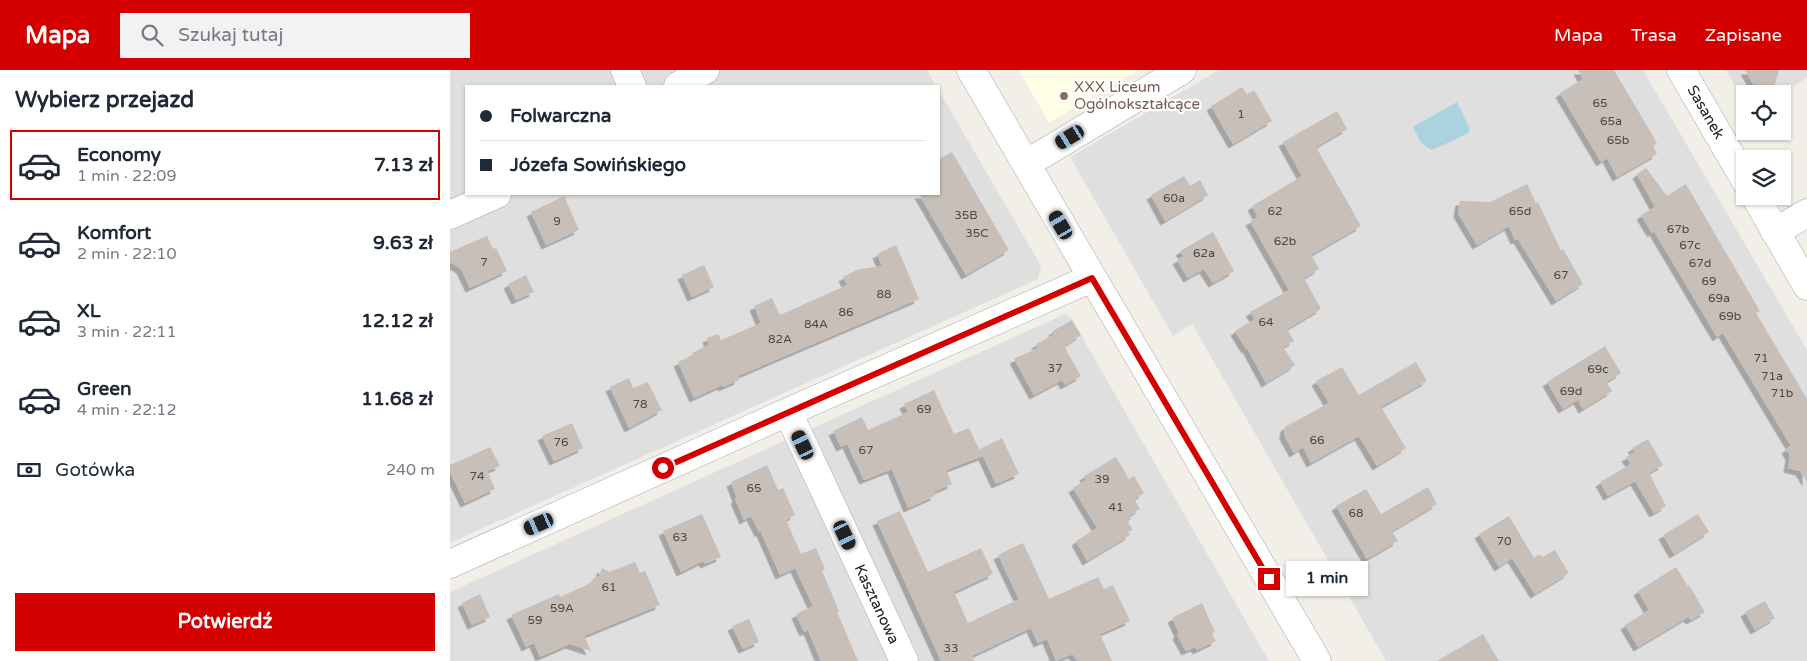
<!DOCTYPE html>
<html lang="pl">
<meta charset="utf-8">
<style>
:root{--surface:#fff;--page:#f2f2f3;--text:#1f2937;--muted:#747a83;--line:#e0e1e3;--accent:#d40000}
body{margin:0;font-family:"Varela Round",sans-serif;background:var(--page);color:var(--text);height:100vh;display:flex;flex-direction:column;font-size:19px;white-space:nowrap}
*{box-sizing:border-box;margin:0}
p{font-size:16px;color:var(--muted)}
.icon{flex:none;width:28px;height:28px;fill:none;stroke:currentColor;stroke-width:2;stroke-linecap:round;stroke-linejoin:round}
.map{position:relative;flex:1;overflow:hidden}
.side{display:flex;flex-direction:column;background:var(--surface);width:450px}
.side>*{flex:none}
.top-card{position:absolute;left:15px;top:15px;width:475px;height:110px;border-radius:0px;box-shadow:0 1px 4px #0004;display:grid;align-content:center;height:110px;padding:0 15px;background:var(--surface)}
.fabs{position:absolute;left:1286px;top:15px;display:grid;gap:10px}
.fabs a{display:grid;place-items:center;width:55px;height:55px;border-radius:0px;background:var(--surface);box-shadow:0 1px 4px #0004;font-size:25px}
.end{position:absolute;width:22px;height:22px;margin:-11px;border:6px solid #d40000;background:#fff;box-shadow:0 0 0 2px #fff}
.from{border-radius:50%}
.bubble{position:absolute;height:35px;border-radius:0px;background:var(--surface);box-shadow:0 1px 4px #0004;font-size:16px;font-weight:800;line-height:35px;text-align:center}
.car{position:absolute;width:15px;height:30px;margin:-15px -8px;border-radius:6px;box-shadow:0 0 4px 1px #0007;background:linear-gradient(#222 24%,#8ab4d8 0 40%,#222 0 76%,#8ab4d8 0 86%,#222 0)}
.top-card b{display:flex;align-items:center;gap:18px;height:48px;font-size:19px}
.top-card b+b{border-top:1px solid var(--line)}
.top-card i{width:12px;height:12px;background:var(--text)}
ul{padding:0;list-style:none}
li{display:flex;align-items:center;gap:15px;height:70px;margin:0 10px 8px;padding:0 5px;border:2px solid transparent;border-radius:0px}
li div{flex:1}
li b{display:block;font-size:19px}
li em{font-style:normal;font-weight:800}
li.selected{border-color:var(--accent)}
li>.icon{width:45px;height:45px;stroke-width:1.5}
h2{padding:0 15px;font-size:22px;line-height:60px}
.pay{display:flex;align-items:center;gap:12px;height:55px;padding:0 15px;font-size:19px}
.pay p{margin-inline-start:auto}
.cta{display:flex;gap:10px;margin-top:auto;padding:10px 15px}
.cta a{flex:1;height:58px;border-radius:0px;background:var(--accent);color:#fff;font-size:20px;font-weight:800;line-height:58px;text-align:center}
header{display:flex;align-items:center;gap:30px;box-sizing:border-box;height:70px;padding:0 25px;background:var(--accent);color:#fff}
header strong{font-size:24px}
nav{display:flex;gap:28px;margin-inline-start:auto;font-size:18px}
.search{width:350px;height:45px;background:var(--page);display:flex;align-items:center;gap:12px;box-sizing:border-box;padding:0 18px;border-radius:0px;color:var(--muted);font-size:19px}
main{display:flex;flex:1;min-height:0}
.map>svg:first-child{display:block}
.residential{fill:#e0dfdf}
.education{fill:#ffffe5}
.water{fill:#aad3df}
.building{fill:#c7bfb8;filter:url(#shadow)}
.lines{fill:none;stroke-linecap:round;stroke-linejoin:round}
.minor-casing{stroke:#a9a9a9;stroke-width:29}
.minor{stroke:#fff;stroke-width:28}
.route{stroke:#d40000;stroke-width:6}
.education-dot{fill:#8d6e63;stroke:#fff;stroke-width:2}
.labels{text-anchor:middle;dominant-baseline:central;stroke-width:4.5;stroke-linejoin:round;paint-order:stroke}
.number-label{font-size:12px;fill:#4b4948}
.education-label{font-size:15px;fill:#785e54;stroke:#fff;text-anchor:start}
.street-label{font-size:15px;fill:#222;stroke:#fff}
</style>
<header>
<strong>Mapa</strong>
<div class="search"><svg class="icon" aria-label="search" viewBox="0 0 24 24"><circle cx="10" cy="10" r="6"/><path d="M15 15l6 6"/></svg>Szukaj tutaj</div>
<nav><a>Mapa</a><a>Trasa</a><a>Zapisane</a></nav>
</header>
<main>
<section class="side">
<h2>Wybierz przejazd</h2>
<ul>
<li class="selected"><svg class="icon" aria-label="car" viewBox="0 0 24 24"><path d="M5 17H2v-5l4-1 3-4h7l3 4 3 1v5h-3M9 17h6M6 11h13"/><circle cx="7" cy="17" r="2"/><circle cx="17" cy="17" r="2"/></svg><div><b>Economy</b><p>1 min · 22:09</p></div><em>7.13 zł</em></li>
<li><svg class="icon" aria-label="car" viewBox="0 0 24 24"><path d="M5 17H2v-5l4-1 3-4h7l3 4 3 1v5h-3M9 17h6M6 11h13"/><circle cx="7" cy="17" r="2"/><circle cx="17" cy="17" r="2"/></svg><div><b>Komfort</b><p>2 min · 22:10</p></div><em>9.63 zł</em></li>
<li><svg class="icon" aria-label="car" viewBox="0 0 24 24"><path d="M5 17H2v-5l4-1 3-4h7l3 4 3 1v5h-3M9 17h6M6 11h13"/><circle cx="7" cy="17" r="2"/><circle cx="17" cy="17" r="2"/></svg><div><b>XL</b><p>3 min · 22:11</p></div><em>12.12 zł</em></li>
<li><svg class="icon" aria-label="car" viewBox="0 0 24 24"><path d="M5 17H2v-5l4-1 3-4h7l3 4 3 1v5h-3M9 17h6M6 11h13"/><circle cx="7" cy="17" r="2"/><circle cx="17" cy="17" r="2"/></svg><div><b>Green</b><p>4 min · 22:12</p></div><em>11.68 zł</em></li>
</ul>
<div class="pay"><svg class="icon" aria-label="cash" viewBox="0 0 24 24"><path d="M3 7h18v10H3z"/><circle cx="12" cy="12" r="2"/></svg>Gotówka<p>240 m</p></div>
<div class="cta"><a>Potwierdź</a></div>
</section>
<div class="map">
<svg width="1357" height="591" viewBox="0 0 1357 591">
<defs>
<filter id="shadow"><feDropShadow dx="-4.5" dy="4.5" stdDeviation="0" flood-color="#0004"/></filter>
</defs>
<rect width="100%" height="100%" fill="#f2efe9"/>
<path class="residential" d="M0,0H477L486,16H16V124H489V21L591,196L588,209L0,473Z
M769,0H1193L1357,280V591H936L742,254L723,266L620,87Z
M1276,0H1357V8L1330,24H1295V33Z
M615,244L621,248L819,591H0V522Z"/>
<path class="education" d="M569,0H688L599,53Z"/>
<path class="water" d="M1007,32L1020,59L1017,64L982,80L971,73L963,57Z"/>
<path class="building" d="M1128,0H1164L1207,73L1203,76L1207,84L1167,107L1157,88L1151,92L1110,23L1133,9Z
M1295,0H1329L1325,14L1309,24Z
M792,17L797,24L804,20L822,51L783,74L761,36Z
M887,41L897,59L866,77L911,156L861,185L869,199L854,208L871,239L837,259L844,271L833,277L845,295L816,313L797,278L796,279L785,261L805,249L800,242L839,220L800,151L808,147L802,136L852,106L833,72Z
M502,82L559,180L516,205L469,124H489V89Z
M1196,98L1217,126L1236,114L1310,241L1306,243L1357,329V412L1350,401L1338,398L1340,386L1336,379L1341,376L1273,263L1267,267L1204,161L1202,163L1191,145L1205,137L1187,104Z
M734,106L740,116L750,110L758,125L715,151L701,125Z
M1077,114L1086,133L1088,132L1111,181L1113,179L1133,214L1106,231L1068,169L1065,170L1059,156L1027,175L1008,143L1010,131L1040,132Z
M114,126L129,160L96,175L81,142Z
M763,162L784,201L763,213L754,199L738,208L727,190L734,186L730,181Z
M37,166L43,179L46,178L57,201L20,218L11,199L0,192V182Z
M446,175L469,229L288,306L289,310L273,317L272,315L244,328L228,292L243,285L242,283L259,275L257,268L268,264L271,270L311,253L304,236L322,228L330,245L397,215L393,207L409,199L432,196L427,184Z
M254,195L264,217L242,227L232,205Z
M76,205L84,222L66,230L58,214Z
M622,250L631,265L614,276L631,306L615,315L612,310L584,325L564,289L588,278L586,274L605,264L603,261Z
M1155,276L1171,303L1156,312L1162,321L1133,339L1128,330L1113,339L1097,312Z
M966,292L977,311L931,337L956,378L927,396L909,366L861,393L853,377L844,383L834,365L835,357L879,333L866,311L892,297L909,325Z
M179,308L183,318L198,312L212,340L179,358L160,317Z
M484,320L504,364L519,358L532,385L530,379L552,368L569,404L546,414L533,386L496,400L502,414L484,422L485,426L458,438L442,399L414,410L397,374L391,377L383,361L412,347L418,360L458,342L454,334Z
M122,353L133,378L104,391L92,366Z
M1198,369L1213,395L1199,403L1216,436L1204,443L1185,411L1158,426L1150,412L1181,394L1176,387L1185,382L1182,378Z
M40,377L50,396L37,401L45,419L15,433L0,402V395Z
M666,387L679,409L684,406L694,423L684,429L690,439L679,446L681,449L678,452L683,460L678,462L680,465L637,491L626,471L647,458L623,418L636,410L634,406Z
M317,395L328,420L333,418L345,445L336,450L351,484L366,478L375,499L372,501L389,541L387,542L408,591H371L358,560L354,562L346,544L363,536L345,498L330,505L311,462H309L301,446L294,450L285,429L287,428L281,412Z
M978,417L987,434L942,461L948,471L917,489L886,436L916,419L931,444Z
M450,441L478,502L531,478L543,504L504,522L518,553L569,529L548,485L573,473L599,529L648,507L654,519L663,515L680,551L650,564L662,591H627L623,584L606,591L597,569L588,573L581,558L522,586L524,591H491L427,451Z
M252,444L271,487L255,494L253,491L231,502L213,461Z
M1248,444L1259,462L1224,484L1213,465Z
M1059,446L1084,488L1090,484L1092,487L1105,480L1119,503L1085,524L1062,488L1049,497L1029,464Z
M185,492L190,503L195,501L210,535L134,566L141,581L120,574L90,587L84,573L76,577L61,545L109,524L110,527L141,513L143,509L149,506L152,498L159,502Z
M1226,497L1238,517L1239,515L1255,542L1241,550L1238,547L1188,577L1175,555L1199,540L1188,521Z
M30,524L40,547L22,555L12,533Z
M1315,531L1325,548L1305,560L1295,542Z
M752,533L765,562L762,564L766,571L747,580L745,577L736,581L727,565L729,563L722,548Z
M299,549L309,572L293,579L282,556Z
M1033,564L1049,591H987Z"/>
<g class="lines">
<defs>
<path id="minor" d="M175,0L182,16
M521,0L867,591
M1231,0L1295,110
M228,16L255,0
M576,94L732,0
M1305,126L1357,216
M0,145L47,124
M1325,162L1357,143
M338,342L454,591
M0,494L338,342L642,208"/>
</defs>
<use href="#minor" class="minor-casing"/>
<use href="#minor" class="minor"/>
</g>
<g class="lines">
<path class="route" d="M213,398L642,208L819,509"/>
</g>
<circle class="education-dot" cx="614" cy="26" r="5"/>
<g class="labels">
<g class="number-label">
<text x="1150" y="33">65</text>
<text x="791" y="44">1</text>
<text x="1161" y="51">65a</text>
<text x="1168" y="70">65b</text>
<text x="724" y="128">60a</text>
<text x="825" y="141">62</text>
<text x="1070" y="141">65d</text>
<text x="516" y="145">35B</text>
<text x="107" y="151">9</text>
<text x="1228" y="159">67b</text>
<text x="527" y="163">35C</text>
<text x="835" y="171">62b</text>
<text x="1240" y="175">67c</text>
<text x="754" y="183">62a</text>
<text x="34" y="192">7</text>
<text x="1250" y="193">67d</text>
<text x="1111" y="205">67</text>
<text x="1259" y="211">69</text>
<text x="434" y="224">88</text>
<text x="1269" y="228">69a</text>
<text x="396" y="242">86</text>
<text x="1280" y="246">69b</text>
<text x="816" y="252">64</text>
<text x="366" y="254">84A</text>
<text x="330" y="269">82A</text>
<text x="1311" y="288">71</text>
<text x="605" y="298">37</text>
<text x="1148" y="299">69c</text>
<text x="1322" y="306">71a</text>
<text x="1121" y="321">69d</text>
<text x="1332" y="323">71b</text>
<text x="190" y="334">78</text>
<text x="474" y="339">69</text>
<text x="867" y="370">66</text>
<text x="111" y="372">76</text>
<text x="416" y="380">67</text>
<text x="27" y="406">74</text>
<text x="652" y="409">39</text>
<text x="304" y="418">65</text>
<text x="666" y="437">41</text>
<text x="906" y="443">68</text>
<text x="230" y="467">63</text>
<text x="1054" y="471">70</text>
<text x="159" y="517">61</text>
<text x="112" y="538">59A</text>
<text x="85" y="550">59</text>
<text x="501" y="578">33</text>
</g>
<g class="education-label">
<text x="624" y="17">XXX Liceum<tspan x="624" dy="17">Ogólnokształcące</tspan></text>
</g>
<g class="street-label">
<text transform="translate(1256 42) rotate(60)">Sasanek</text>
<text transform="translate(427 534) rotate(65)">Kasztanowa</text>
</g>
</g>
</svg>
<div class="fabs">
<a><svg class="icon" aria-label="locate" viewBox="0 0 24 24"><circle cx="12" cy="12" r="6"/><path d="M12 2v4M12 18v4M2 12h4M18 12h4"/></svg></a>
<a><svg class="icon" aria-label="layers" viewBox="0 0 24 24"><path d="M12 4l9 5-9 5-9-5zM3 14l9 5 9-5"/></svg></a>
</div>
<i class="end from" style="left:213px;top:398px"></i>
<i class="end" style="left:819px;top:509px"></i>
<div class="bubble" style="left:836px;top:491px;width:82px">1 min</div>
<i class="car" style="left:620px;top:67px;rotate:239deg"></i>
<i class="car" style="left:611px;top:155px;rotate:330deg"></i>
<i class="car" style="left:353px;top:375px;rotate:335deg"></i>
<i class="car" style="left:89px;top:454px;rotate:246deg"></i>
<i class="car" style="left:395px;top:465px;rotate:155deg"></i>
<div class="top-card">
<b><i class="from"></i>Folwarczna</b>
<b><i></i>Józefa Sowińskiego</b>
</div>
</div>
</main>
